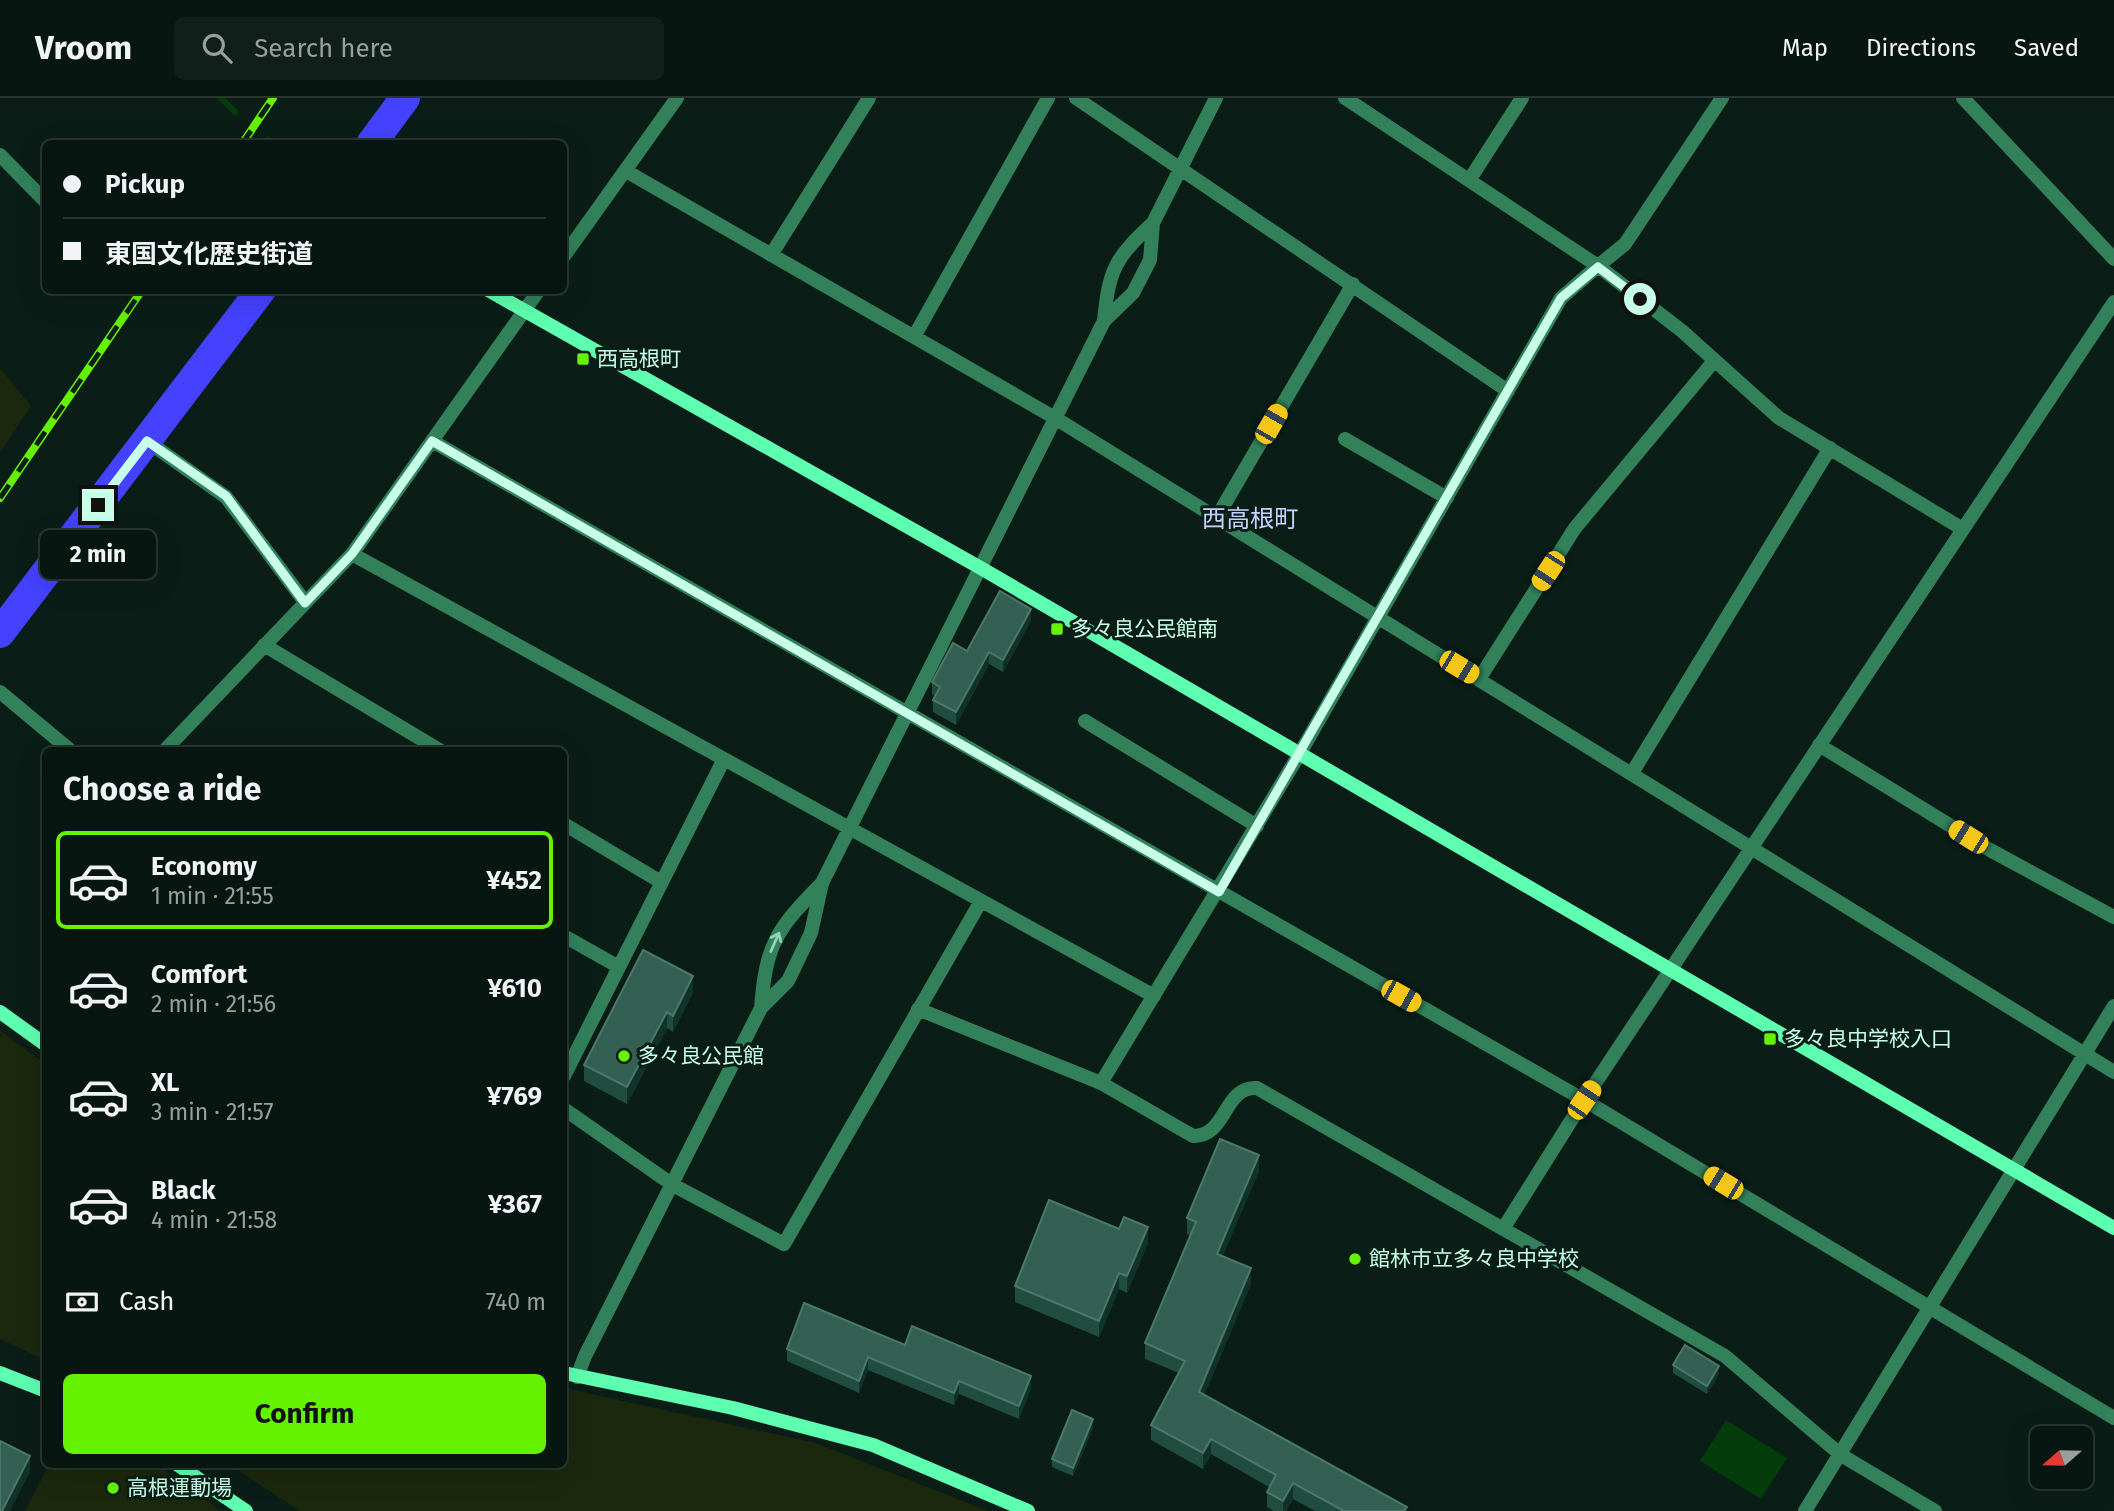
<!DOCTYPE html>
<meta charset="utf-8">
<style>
:root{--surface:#081611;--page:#111f1a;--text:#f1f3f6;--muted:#989f9f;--line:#293531;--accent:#64f200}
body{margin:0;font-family:"Fira Sans","Noto Sans JP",sans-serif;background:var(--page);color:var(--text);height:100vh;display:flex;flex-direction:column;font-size:26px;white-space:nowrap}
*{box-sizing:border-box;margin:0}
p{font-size:23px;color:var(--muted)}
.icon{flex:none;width:38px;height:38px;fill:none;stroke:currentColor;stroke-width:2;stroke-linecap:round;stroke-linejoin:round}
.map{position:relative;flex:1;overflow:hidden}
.side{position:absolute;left:42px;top:649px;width:525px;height:721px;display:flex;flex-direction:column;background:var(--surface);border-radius:10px;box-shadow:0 7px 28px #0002,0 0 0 2px var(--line)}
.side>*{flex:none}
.top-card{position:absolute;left:42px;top:42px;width:525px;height:154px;border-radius:10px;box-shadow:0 7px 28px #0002,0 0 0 2px var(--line);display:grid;align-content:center;height:154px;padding:0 21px;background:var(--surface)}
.needle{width:46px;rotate:250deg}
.buttons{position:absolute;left:2030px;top:1328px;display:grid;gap:14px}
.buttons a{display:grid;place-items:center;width:63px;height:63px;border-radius:10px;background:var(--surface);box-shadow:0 7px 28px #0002,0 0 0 2px var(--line);font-size:35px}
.end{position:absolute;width:32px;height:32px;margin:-16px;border:9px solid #c7ffe9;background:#111;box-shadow:0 0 0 4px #111}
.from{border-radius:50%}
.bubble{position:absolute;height:49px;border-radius:10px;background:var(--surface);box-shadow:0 7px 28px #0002,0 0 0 2px var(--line);font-size:23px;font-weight:700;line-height:49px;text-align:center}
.car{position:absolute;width:21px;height:42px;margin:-21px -10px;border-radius:9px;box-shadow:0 0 5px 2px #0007;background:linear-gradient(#f5c518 24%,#345 0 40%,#f5c518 0 76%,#345 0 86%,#f5c518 0)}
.top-card b{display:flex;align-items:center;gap:24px;height:66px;font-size:26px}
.top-card b+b{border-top:2px solid var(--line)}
.top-card i{width:18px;height:18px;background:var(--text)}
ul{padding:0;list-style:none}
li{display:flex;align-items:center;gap:21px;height:98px;margin:0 14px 10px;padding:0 7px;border:4px solid transparent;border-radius:10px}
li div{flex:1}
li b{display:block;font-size:26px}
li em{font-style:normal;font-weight:700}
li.active{border-color:var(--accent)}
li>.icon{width:63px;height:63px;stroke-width:1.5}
h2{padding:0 21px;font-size:32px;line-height:84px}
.pay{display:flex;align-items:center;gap:18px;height:77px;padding:0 21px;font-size:26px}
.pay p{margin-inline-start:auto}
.action{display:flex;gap:14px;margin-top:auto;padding:14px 21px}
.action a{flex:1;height:80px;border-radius:10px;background:var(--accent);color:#111;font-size:28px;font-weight:700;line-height:80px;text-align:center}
header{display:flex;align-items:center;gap:42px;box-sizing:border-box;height:98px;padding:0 35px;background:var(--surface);border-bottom:2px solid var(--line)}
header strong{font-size:33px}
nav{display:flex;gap:38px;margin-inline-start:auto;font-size:24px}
.search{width:490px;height:63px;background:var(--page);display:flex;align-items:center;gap:18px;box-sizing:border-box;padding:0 24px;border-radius:10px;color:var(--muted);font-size:26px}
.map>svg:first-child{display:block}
.green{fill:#1c280d}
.water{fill:#053c0c}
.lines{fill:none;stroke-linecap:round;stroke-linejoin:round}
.stream{stroke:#053c0c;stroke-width:6}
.street{stroke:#32815b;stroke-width:14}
.secondary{stroke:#5effb0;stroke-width:14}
.highway{stroke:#4442ff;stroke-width:30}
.rail-casing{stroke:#64f200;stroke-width:8}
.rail{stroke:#0a1e17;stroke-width:5;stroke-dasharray:16;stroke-linecap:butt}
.wall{fill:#214d40}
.shaded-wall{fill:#113228}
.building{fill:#336052;stroke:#4a796a;stroke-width:2}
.oneway{stroke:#93d3b7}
.route{stroke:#c7ffe9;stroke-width:9}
.poi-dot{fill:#64f200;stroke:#0a1e17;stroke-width:2.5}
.labels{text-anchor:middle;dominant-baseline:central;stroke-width:6;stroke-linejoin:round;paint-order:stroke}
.poi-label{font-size:21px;fill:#c7ffe9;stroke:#0a1e17;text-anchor:start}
.quarter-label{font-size:24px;fill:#c9d1ff;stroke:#0a1e17}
</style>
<header>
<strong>Vroom</strong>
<div class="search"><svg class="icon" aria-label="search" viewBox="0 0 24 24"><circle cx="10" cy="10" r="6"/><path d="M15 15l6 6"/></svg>Search here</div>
<nav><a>Map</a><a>Directions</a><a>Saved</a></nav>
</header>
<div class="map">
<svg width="2114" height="1413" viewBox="0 0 2114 1413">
<rect width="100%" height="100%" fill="#0a1e17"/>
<path class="green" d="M0,270L31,308L0,355Z
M0,932L45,966V1262L0,1241Z
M564,1290L816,1345L988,1413H300L230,1367H564Z
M49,1367H157L221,1413H25Z"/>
<path class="water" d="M1726,1322L1787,1360L1761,1401L1700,1363Z"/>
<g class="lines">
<path class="stream" d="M221,0L235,14
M268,42L271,46"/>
<path class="street" d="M1076,0L1508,293
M1722,0L1625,146L1598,168L1682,233L1779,320L1961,430
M1963,0L2114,161
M0,57L46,104
M626,73L1055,320L2114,974
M1470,81L1522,0
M771,157L869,0
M564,158L677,0
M539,192L432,343L1584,1002L2114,1320
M1104,223C1109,171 1115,160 1153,125
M915,237L1048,0
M1345,341L1447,400
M147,343L226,399L305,504
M1217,419L1353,186
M352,456L1154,898
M264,547L441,653
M1479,581L1575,430L1714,263
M0,594L71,653
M1085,623L1257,728
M1819,647L1990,752L2114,819
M164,653L352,456L432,343
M1632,675L1830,350
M564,726L661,784
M564,838L619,869
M761,910C766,845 777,831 822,785
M918,911L1101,985L1193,1038C1227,1039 1223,988 1257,990L1725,1258L1841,1357L1935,1413
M564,978L724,661
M1101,985L1300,655L1561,200L1598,168L1345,0
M564,1011L673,1087L784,1146L981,803
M1503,1131L1584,1002L2114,204
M577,1279L585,1258L761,910L788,883L811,835L822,785L1104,223L1133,195L1150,162L1153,125L1216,0
M1805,1413L2114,908"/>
<path class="secondary" d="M488,192L979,469L2114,1130
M0,914L46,947
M0,1275L46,1293
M564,1275L733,1310L873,1347L1028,1413
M178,1367L246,1413"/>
<path class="highway" d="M371,46L405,0
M0,535L261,192"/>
<defs>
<path id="rail" d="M242,46L273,0
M0,400L142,192"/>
</defs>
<use href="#rail" class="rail-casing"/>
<use href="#rail" class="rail"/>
</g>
<path class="wall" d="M1031,523L1003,574L989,566L956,627L933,614V602L935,598L932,596V584L967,553Z
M693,894L673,934L667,930L627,1006L584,983V967Z
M1259,1073L1222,1158L1251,1186L1204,1297L1407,1413H1315L1293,1401L1286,1413H1274L1267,1409V1394L1269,1389L1211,1356L1203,1371L1151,1342V1327L1179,1275L1145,1261V1245L1191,1138L1187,1136V1120Z
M1148,1145L1127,1195L1119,1191L1099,1239L1015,1204V1188Z
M905,1247L1031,1290L1019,1321L959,1296L954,1307L868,1272L859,1295L787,1263V1251Z
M1673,1267L1719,1276L1707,1296L1673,1275Z
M1093,1330L1073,1378L1052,1369V1361Z"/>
<path class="shaded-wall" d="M1031,511V523L1003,574V562Z
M989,554V566L956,627V614Z
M693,878V894L673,934V918Z
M667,914V930L627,1006V989Z
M1259,1057V1073L1217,1172V1156Z
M1148,1129V1145L1127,1195V1178Z
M1251,1170V1186L1199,1310V1294Z
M1119,1175V1191L1099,1239V1223Z
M868,1259V1272L859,1295V1283Z
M1719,1268V1276L1707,1296V1288Z
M1031,1278V1290L1019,1321V1308Z
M959,1283V1296L954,1307V1295Z
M1093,1321V1330L1073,1378V1370Z
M1211,1341V1356L1203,1371V1355Z
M30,1358V1374L10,1413H2Z
M1293,1385V1401L1286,1413H1283V1403Z"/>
<path class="building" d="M1000,493L1031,511L1003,562L989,554L956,614L933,602L940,589L932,584L953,545L967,553Z
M643,852L693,878L673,918L667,914L627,989L584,967Z
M1220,1041L1259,1057L1217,1156L1251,1170L1199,1294L1407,1409L1404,1413H1344L1293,1385L1283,1403L1267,1394L1276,1377L1211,1341L1203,1355L1151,1327L1185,1263L1145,1245L1196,1124L1187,1120Z
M1049,1102L1119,1131L1124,1119L1148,1129L1127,1178L1119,1175L1099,1223L1015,1188Z
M804,1205L905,1247L912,1228L1031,1278L1019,1308L959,1283L954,1295L868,1259L859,1283L787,1251Z
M1685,1247L1719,1268L1707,1288L1673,1267Z
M1072,1312L1093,1321L1073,1370L1052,1361Z
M0,1343L30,1358L2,1413H0Z"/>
<defs><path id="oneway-shaft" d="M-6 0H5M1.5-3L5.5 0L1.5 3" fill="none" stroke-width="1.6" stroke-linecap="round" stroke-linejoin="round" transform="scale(1.75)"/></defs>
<use class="oneway" href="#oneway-shaft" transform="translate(775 844) rotate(-66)"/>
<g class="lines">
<path class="route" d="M98,407L147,343L226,398L305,505L352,456L432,343L1219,794L1561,200L1598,169L1640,201"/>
</g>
<g class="poi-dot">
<rect x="576" y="254" width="14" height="14" rx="3.5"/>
<rect x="1050" y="524" width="14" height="14" rx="3.5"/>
<rect x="1763" y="934" width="14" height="14" rx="3.5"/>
<circle cx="624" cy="958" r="7"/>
<circle cx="1355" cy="1161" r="7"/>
<circle cx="113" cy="1390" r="7"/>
</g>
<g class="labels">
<g class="poi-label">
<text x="597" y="261">西高根町</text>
<text x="1071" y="531">多々良公民館南</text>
<text x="1784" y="941">多々良中学校入口</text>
<text x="638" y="958">多々良公民館</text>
<text x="1369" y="1161">館林市立多々良中学校</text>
<text x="127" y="1390">高根運動場</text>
</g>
<g class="quarter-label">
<text x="1250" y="421">西高根町</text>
</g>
</g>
</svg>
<div class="buttons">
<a><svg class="needle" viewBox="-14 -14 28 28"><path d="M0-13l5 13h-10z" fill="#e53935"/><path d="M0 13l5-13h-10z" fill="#989f9f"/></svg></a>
</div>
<i class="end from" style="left:1640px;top:201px"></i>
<i class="end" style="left:98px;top:407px"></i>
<div class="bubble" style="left:40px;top:432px;width:116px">2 min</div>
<i class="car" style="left:1271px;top:326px;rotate:30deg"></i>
<i class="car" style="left:1548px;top:473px;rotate:213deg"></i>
<i class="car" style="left:1459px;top:569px;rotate:121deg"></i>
<i class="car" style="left:1968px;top:739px;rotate:302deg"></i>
<i class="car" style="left:1401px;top:898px;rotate:119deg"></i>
<i class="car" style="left:1584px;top:1002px;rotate:34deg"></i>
<i class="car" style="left:1723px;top:1085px;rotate:301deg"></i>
<div class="top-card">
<b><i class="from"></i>Pickup</b>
<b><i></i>東国文化歴史街道</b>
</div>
<section class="side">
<h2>Choose a ride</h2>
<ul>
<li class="active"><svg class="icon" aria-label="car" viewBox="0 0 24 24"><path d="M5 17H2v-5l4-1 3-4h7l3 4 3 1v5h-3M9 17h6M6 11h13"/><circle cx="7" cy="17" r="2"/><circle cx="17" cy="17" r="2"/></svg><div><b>Economy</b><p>1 min · 21:55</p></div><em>¥452</em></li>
<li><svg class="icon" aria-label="car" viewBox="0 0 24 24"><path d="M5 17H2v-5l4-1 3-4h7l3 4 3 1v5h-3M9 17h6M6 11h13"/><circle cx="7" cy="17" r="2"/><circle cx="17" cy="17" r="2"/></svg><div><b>Comfort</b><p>2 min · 21:56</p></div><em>¥610</em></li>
<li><svg class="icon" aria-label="car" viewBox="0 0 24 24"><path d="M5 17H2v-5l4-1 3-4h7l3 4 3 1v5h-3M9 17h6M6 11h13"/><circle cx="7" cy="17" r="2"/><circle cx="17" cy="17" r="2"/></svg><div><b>XL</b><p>3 min · 21:57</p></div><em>¥769</em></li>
<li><svg class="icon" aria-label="car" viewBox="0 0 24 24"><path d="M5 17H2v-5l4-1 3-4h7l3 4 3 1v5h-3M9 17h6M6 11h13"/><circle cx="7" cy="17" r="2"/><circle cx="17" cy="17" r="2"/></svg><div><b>Black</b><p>4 min · 21:58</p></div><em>¥367</em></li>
</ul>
<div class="pay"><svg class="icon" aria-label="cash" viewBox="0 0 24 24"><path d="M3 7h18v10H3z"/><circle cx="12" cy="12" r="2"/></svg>Cash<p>740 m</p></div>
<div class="action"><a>Confirm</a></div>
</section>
</div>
